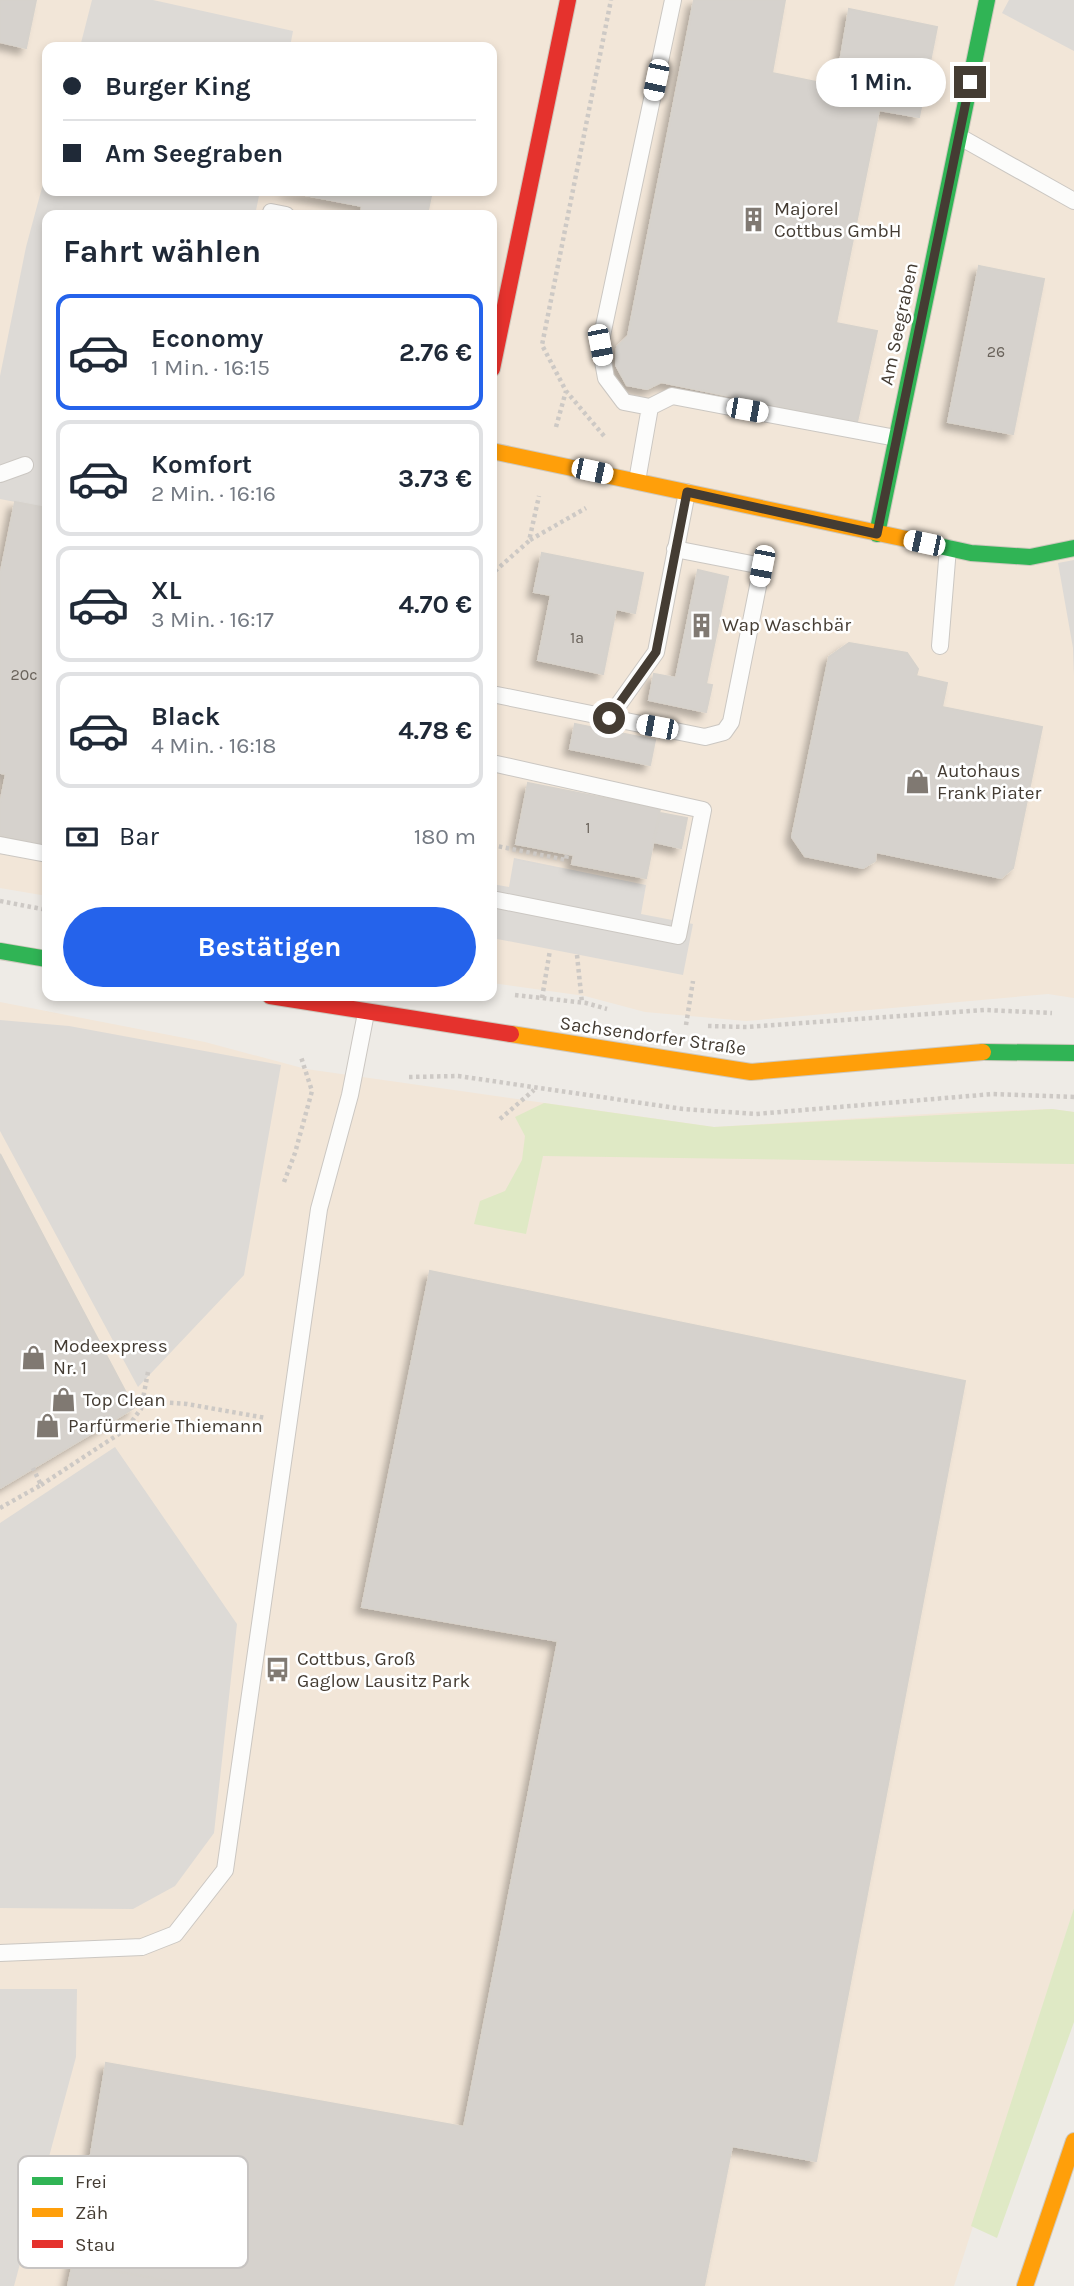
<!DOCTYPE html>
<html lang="de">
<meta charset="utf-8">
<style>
:root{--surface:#fff;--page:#f6f6f7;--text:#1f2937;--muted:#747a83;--line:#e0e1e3;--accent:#2563eb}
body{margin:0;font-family:Karla,sans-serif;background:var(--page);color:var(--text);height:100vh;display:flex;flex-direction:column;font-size:26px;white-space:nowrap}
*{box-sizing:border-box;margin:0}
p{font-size:23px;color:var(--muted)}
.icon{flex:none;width:38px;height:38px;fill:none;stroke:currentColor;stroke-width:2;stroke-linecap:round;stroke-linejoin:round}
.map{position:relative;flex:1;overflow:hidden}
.details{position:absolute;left:42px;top:210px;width:455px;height:791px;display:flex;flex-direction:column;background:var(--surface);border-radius:14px;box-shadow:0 4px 10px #0003}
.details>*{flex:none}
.top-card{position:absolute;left:42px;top:42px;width:455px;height:154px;border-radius:14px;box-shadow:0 4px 10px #0003;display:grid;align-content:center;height:154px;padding:0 21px;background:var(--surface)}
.end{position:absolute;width:32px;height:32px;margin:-16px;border:9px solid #443c33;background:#fff;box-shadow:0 0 0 4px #fff}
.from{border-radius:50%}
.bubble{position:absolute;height:49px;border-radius:24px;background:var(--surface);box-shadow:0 4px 10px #0003;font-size:23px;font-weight:700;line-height:49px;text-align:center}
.car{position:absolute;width:21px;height:42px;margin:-21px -10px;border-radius:9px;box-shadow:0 0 5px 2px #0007;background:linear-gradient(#fff 24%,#345 0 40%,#fff 0 76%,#345 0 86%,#fff 0)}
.top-card b{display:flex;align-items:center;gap:24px;height:66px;font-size:26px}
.top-card b+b{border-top:2px solid var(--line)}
.top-card i{width:18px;height:18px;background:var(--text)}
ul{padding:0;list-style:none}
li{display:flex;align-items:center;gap:21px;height:116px;margin:0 14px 10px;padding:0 7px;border:4px solid var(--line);border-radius:14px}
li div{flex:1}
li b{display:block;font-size:26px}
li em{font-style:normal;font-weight:700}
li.active{border-color:var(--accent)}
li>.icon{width:63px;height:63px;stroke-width:1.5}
h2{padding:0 21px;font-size:32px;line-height:84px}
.pay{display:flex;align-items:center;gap:18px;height:77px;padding:0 21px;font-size:26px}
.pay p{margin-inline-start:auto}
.primary-button{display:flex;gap:14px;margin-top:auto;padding:14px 21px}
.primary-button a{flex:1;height:80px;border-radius:42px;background:var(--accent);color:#fff;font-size:28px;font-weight:700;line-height:80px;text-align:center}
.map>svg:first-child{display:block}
.commercial{fill:#f2e6d8;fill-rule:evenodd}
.green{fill:#dfe9c5}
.parking{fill:#dddad6}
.building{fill:#d6d2cd;stroke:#d6d2cc;stroke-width:2;filter:url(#shadow)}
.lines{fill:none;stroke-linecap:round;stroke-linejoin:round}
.lane-casing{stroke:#cbc7c2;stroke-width:18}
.fast-casing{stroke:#cec8bd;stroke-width:18}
.slow-casing{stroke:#cec8bd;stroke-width:18}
.jam-casing{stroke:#cec8bd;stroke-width:18}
.path{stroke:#cdc9c5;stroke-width:4.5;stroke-dasharray:3.5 3.5;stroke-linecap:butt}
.lane{stroke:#fcfcfb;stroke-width:16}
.fast{stroke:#30b455;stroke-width:16}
.slow{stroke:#ff9f0a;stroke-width:16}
.jam{stroke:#e5322d;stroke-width:16}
.route{stroke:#443c33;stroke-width:9}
.labels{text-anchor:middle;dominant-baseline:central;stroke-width:5;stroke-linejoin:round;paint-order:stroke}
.number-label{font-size:16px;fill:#6a635b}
.poi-label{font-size:19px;fill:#443c33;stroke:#fff;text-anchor:start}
.street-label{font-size:19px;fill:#443c33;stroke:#fff}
.key{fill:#fff;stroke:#c7c4c2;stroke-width:2}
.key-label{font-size:19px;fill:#443c33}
</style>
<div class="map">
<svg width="1074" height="2286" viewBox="0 0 1074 2286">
<defs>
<filter id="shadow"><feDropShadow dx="-6" dy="6" stdDeviation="3.5" flood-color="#0004"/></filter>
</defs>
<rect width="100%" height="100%" fill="#eeebe6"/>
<path class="commercial" d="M0,0H1074V998L1048,994L746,1021L645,1012L585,996L492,983V215H47V896L0,888ZM47,47H492V191H47Z
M0,1002L205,1042L306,1069L714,1127L960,1112L1052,1109L1074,1112V1908L954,2286H0Z"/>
<path class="green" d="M544,1103L714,1127L1052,1109L1074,1112V1164L543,1156L526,1234L474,1224L480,1201L505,1191L522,1160L525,1136L515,1117Z
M1074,1908V2022L997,2238L971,2226Z"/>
<path class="parking" d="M92,0H153L293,31L290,47H80Z
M1009,0H1074V51L1002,13Z
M47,169V191H260L255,215H47V508L0,499V376L26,247Z
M1074,560V676L1073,648L1058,563Z
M514,858L646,885L641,914L693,924L683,975L492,938V884L509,887Z
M0,1020L69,1026L281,1065L244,1275L138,1387L0,1131Z
M115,1447L237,1624L214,1833L175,1886L133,1909L0,1908V1523Z
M0,1989H77L76,2057L14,2286H0Z"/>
<path class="building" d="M0,0H36L26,48L0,42Z
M694,0H785L772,73L836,86L849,9L937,27L919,117L879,110L836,323L877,331L857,422L661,382L647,389L627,385L616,365L617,347L628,336Z
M285,191H432L427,215H361L362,206Z
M979,266L1044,279L1013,434L948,422Z
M15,502L47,508V845L0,835V804L6,774L0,773V576Z
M542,553L643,573L635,613L616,609L603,674L538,660L551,595L534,592Z
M698,570L728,577L706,684L712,685L706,712L649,700L654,674L676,678Z
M849,643L907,653L918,669L916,676L947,683L942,707L1042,727L1013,868L1001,878L876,852L875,861L863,868L805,856L792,837L829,657Z
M575,724L655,740L650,765L570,749Z
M528,783L660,809L646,878L572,864L574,855L516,844Z
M660,813L687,818L681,848L654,842Z
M0,1154L134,1408L0,1488Z
M430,1271L965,1381L816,2161L732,2146L704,2286H195L73,2263L106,2063L464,2127L558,1641L362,1607Z
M73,2263L195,2286H68Z"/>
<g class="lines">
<defs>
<path id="lane" d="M960,137L1074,201
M271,212L286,215
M650,407L672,396L896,438
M0,474L25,465
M637,481L650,407L624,402L606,378L600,345L673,0
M940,646L948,548
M492,694L705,737L724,732L731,722L762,566L675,549
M609,718L656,652L687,492
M492,763L703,810L678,936L492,899
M0,845L47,854
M0,1953L142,1947L175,1934L225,1870L319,1209L350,1095L366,1013"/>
<path id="fast" d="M877,534L987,0
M930,544L971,553L1030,557L1074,548
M0,951L47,959
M983,1052L1074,1053"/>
<path id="slow" d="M492,451L930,544
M511,1034L751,1072L983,1052
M1025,2286L1074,2141"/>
<path id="jam" d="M492,369L568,0
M270,996L511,1034"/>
</defs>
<use href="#lane" class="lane-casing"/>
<use href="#fast" class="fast-casing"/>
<use href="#slow" class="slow-casing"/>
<use href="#jam" class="jam-casing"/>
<path class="path" d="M556,427L566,391
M604,436L566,391L542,345L611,0
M530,540L586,508
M492,585L495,571L529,541L539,496
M492,845L566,860L567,854
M0,901L47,910
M577,955L582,1003
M515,995L586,1003L607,1009
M542,998L550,950
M686,1025L693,981
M708,1026L747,1027L985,1010L1052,1013
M409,1077L458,1076L683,1109L756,1114L993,1094L1074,1097
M500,1119L534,1090
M284,1182L295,1153L312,1091L301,1057
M142,1401L187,1404L266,1418
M41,1485L125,1430L141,1409L148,1372
M0,1508L41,1485L33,1468"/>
<use href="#lane" class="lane"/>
<use href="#fast" class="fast"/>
<use href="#slow" class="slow"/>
<use href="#jam" class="jam"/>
</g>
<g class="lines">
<path class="route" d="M609,718L656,652L687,492L877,534L970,82"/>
</g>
<defs>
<symbol id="building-bare" viewBox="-9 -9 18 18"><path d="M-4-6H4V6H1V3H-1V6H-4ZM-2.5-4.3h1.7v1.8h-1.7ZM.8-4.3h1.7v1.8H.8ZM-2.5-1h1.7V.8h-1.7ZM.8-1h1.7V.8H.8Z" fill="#807972" stroke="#fff" stroke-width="2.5" paint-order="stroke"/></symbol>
<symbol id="shop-bare" viewBox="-9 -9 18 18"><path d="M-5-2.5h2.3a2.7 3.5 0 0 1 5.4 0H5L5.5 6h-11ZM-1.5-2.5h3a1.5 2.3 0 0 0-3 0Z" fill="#807972" stroke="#fff" stroke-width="2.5" paint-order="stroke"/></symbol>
<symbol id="bus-bare" viewBox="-9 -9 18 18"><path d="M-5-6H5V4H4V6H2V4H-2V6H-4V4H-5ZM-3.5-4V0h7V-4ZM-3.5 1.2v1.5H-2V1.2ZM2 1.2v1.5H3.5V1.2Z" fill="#807972" stroke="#fff" stroke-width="2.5" paint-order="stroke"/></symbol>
</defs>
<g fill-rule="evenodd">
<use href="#building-bare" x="736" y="202" width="35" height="35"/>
<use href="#building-bare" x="684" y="608" width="35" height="35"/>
<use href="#shop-bare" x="900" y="764" width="35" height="35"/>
<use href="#shop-bare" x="16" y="1340" width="35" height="35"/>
<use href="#shop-bare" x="46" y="1382" width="35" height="35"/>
<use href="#shop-bare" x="30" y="1408" width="35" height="35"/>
<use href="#bus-bare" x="260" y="1652" width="35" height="35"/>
</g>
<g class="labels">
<g class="number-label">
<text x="996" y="351">26</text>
<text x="577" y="637">1a</text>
<text x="24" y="674">20c</text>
<text x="588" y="827">1</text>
</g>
<g class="poi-label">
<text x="774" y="209">Majorel<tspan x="774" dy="22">Cottbus GmbH</tspan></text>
<text x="722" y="625">Wap Waschbär</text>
<text x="937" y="771">Autohaus<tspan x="937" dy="22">Frank Piater</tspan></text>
<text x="53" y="1346">Modeexpress<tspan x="53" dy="22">Nr. 1</tspan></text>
<text x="83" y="1400">Top Clean</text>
<text x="68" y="1426">Parfürmerie Thiemann</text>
<text x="297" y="1659">Cottbus, Groß<tspan x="297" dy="22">Gaglow Lausitz Park</tspan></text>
</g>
<g class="street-label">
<text transform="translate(899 324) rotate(-78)">Am Seegraben</text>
<text transform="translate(653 1036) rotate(8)">Sachsendorfer Straße</text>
</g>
</g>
<rect x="18" y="2156" width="230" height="112" rx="10" class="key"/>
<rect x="32" y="2177" width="31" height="8" fill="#30b455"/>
<rect x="32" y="2208" width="31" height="9" fill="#ff9f0a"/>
<rect x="32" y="2240" width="31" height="8" fill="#e5322d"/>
<g class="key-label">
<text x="75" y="2188">Frei</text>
<text x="75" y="2219">Zäh</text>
<text x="75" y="2251">Stau</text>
</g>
</svg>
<i class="end from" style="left:609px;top:718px"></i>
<i class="end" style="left:970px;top:82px"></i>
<div class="bubble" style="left:816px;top:58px;width:130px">1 Min.</div>
<i class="car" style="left:656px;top:80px;rotate:192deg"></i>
<i class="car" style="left:600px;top:345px;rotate:169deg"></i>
<i class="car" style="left:747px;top:410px;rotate:100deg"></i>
<i class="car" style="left:592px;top:471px;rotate:102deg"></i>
<i class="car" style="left:924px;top:543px;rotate:282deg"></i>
<i class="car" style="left:762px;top:566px;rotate:191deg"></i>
<i class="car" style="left:657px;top:727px;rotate:281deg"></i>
<div class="top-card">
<b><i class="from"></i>Burger King</b>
<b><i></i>Am Seegraben</b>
</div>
<section class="details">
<h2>Fahrt wählen</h2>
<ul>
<li class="active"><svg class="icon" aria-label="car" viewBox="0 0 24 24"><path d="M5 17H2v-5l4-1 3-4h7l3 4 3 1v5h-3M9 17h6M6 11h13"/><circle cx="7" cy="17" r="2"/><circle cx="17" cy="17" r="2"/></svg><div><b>Economy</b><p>1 Min. · 16:15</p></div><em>2.76 €</em></li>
<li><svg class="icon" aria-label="car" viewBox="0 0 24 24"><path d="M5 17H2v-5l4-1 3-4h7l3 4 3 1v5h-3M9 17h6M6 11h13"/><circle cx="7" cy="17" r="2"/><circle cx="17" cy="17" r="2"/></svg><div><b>Komfort</b><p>2 Min. · 16:16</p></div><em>3.73 €</em></li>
<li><svg class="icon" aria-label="car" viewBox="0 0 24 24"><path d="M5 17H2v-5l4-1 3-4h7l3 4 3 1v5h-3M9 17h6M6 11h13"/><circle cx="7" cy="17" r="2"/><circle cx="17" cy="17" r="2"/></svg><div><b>XL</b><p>3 Min. · 16:17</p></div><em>4.70 €</em></li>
<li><svg class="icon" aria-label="car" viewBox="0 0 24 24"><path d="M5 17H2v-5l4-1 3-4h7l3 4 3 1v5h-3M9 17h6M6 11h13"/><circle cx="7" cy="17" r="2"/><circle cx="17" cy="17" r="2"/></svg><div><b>Black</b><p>4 Min. · 16:18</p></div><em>4.78 €</em></li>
</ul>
<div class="pay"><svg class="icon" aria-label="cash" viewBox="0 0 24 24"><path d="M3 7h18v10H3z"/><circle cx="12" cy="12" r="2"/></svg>Bar<p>180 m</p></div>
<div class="primary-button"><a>Bestätigen</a></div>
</section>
</div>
